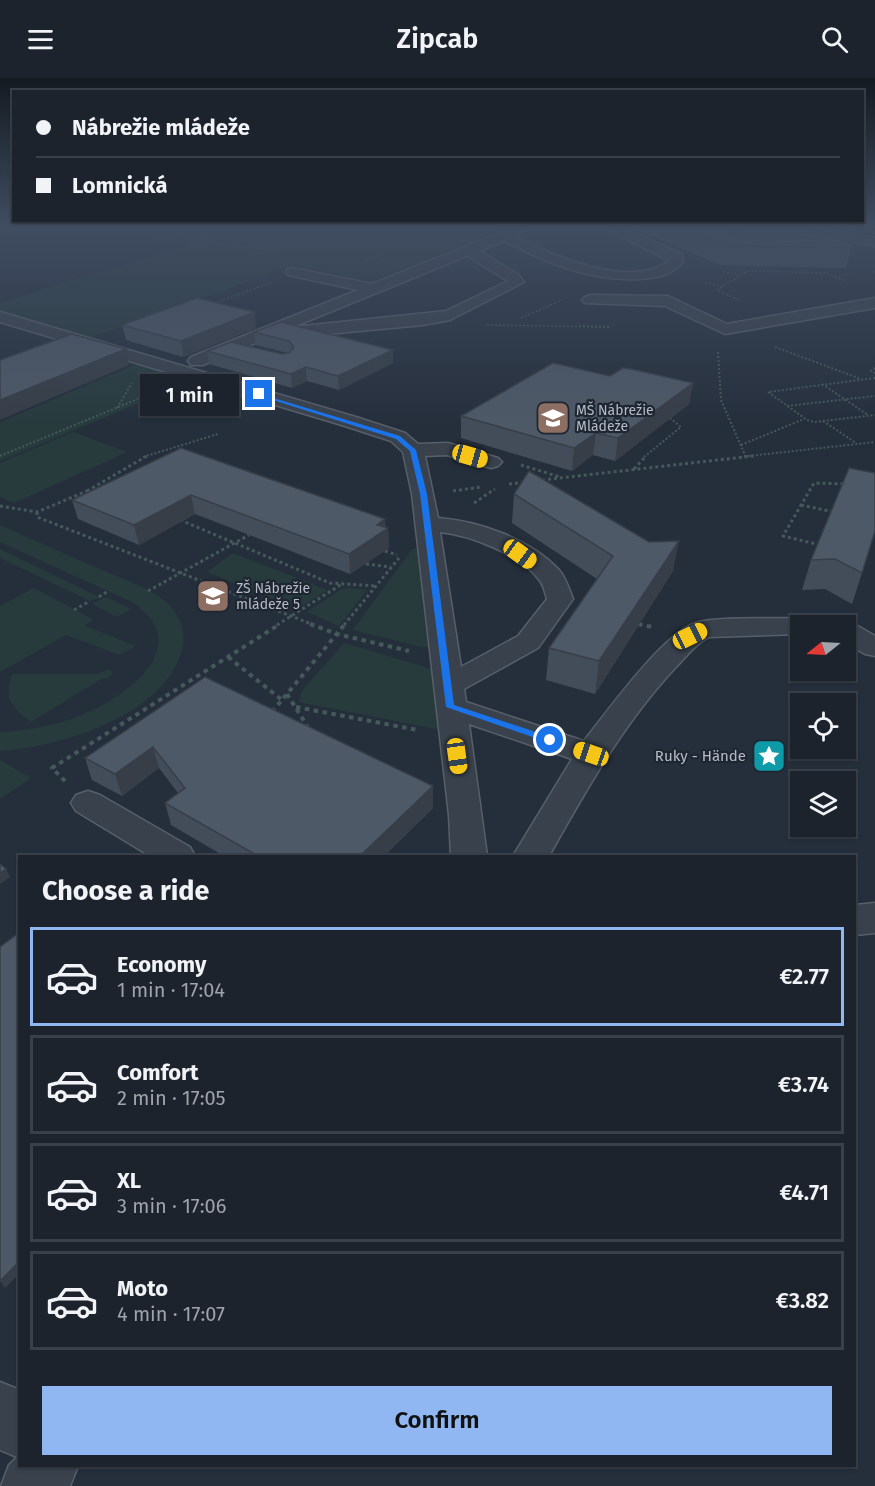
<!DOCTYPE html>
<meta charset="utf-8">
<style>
:root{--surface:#1c232d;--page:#252b35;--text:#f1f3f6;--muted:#a0a4aa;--line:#3a4049;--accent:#90b7f1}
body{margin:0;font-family:"Fira Sans",sans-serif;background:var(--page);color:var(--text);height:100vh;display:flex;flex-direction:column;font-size:22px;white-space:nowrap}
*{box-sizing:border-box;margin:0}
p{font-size:20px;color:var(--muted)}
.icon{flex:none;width:33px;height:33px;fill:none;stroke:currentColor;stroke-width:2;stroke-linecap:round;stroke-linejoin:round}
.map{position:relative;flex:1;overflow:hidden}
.panel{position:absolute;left:18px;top:777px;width:838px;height:612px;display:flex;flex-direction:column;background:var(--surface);border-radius:0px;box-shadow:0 2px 4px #0004,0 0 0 2px var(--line)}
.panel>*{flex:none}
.top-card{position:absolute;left:12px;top:12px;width:852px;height:132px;border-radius:0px;box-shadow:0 2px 4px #0004,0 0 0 2px var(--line);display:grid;align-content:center;height:132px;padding:0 24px;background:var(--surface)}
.needle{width:39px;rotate:252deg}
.controls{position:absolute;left:790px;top:537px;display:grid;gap:12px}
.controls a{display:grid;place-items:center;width:66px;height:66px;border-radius:0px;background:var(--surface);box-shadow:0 2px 4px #0004,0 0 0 2px var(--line);font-size:30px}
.end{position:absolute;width:27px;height:27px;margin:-14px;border:8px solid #1a73e8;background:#fff;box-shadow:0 0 0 3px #fff}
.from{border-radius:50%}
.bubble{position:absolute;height:42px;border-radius:0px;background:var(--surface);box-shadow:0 2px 4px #0004,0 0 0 2px var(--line);font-size:20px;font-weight:600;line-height:42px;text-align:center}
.car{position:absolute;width:18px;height:36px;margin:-18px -9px;border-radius:8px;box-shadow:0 0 4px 2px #0007;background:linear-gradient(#f5c518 24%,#345 0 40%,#f5c518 0 76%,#345 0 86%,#f5c518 0)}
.top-card b{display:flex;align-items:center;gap:21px;height:57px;font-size:22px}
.top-card b+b{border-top:2px solid var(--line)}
.top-card i{width:15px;height:15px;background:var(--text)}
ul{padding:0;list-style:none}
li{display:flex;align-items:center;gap:18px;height:99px;margin:0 12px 9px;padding:0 12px;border:3px solid var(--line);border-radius:0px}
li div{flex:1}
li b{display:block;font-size:22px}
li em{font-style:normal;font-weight:600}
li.on{border-color:var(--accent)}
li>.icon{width:54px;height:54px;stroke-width:1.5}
h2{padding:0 24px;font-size:27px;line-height:72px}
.cta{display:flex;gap:12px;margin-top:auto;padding:12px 24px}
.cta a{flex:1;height:69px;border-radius:0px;background:var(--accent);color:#111;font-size:24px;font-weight:600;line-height:69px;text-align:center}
header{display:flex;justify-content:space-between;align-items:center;height:78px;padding:0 24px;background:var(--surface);font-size:27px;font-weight:600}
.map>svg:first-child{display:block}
.green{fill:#273b3d}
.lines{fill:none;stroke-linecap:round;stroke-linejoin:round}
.minor-casing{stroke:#575f6a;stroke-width:3}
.path-far3{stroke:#45585a;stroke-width:1.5;stroke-dasharray:2 2;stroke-linecap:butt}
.path-far2{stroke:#45585a;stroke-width:2;stroke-dasharray:2 2;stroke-linecap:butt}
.path-far1{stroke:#45585a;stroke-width:3;stroke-dasharray:3 3;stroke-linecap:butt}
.path{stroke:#45585a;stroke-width:4;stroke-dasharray:4.5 4.5;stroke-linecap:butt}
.minor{fill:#39414c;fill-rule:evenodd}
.wall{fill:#434d59}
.shaded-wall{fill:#373e48}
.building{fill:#4e5967;stroke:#373e48;stroke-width:1.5}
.route{fill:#1a73e8}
.labels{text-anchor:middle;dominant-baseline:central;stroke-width:4.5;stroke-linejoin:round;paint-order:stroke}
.far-poi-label{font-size:14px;fill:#b5bcc8;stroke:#1e2631;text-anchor:start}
.poi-label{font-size:15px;fill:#b5bcc8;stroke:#1e2631;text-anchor:end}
</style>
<header><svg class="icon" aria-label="menu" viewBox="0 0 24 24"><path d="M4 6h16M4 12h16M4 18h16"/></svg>Zipcab<svg class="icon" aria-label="search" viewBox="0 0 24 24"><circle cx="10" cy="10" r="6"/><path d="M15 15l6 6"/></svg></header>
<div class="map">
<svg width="875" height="1408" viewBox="0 0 875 1408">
<rect width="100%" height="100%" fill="#252f3c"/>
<path class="green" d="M124,149H509L370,204L295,187L89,260L0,233V225L195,165Z
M139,285L195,302L0,383V344Z
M73,354L127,374L14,425L0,419V385Z
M0,447C35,463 70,478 104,493C127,503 155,511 172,530C182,542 186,557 182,572C164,638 60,669 0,673V654C23,653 46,649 68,642C116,627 202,571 132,524L0,464Z
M422,470L432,566L427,569H421L353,552L410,474L413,471Z
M0,471L99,519H101L90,523L0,480Z
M233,475L327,512L298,531L207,494Z
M34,510L93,541L85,548L136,568L119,577L66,557L0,594V528Z
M350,510L367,512L339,548L307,534L340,512Z
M106,519L131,531L117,539L92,526Z
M344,565L432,591L434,595L441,652L299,624L301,614Z
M109,591L113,595L108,600L101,601L31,644C12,629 3,621 12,596H98Z
M0,682L31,700L0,721Z"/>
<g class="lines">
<defs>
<path id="minor" d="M514,149H532L515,158C553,178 630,212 669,183L603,149H620L682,176L683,184C673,197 656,200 641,201C591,204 547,185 504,163L479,173L519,197L524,204L450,242L423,247L295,259L289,257L287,254L289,251L203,287H191L188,283L191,279L358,212L288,197L286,194L288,191L293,190L372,206ZM467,178L508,203L446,233L293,249Z
M775,149H806L875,160V168L781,153Z
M590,217L668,218L727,246L875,220V230L725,256L665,228L585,225L582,222L585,219Z
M0,234L359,340L405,355L418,366L448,365L498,380L502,384L498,388L491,390L447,377L425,378L438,440C479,443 530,461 559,492C566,500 569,511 573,521L538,570L464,611L466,624L584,663C607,634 662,557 695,545C716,538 776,541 801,540L811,542L814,548H801V556L709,559C695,566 686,579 675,590C623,646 586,712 549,778H513L572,681L469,646L487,778H451L449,737L412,416L403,374L391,363L345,348L0,244ZM440,454C470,457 522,477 540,503C544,508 545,515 547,521L518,558L461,589Z
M846,545L856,547L875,558V578L865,576L846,565V548H836Z
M88,713L100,717L190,769L195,778H150L76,733L71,725L76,717Z
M875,825V855L855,857V827Z
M0,1304L20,1312V1388H78L70,1408H1L9,1387L17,1379L0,1372Z"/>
</defs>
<use href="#minor" class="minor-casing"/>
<path class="path-far3" d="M199,149L205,160L223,167L279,173
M365,183L381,177
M723,194L740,197
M872,194H875
M835,199L849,196
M705,205L722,208
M739,222L717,212L748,193L825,195L846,203
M212,226L270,205
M521,240L562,222
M487,247L611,249"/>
<path class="path-far2" d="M579,248L611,249
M775,269L861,301
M718,274L721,322L746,379
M875,290L871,293L875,295
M875,300L768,314L807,342L815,344L875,337
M822,306L868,337
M787,328L875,318
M117,330L132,305
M823,343L856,365
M741,367L804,341
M0,378L157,313
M143,379L218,356
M644,379L681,349L666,337
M740,379L875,364"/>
<path class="path-far1" d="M521,387L560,399
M634,391L646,378
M542,402L753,378
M509,406L526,404
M87,413L147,378
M453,413L481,409
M474,425L495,411
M801,427L834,434
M0,428L37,434L87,413
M37,434V439L314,547
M180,442L330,505L376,508
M820,467L783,458L814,405L845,406
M385,473L397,477
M366,486L391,489
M148,513L249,457
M99,519L108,513
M74,532L90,523
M638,546L643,547
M277,547L342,506
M344,547L399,480"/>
<path class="path" d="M310,546L337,556L409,573
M638,546L652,549
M228,579L282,622
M287,616L309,651
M296,629L418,652
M272,634L345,546
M65,703L52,690L280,546"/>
<use href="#minor" class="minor"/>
</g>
<path class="wall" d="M631,149H806L804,161L851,170L846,190L720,187Z
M122,247L256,250L183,279L126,262Z
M254,254L393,272V285L339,312L307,303L292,310L209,286L207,273L282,276L288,275L255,267Z
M610,298L693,305L689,326L615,383L593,377L572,393L461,360V338Z
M181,370L388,450L389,470L350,496L195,436L139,467L78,441L72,422Z
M849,390L862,495L852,526L825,511L802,512L811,482Z
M514,416L673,493L595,616L546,602L549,570L597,501L512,445Z
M205,599L433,730L384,778H224L171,747L165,725L178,715L159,690L122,718L92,702L85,680Z"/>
<path class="shaded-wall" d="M735,149H738L735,167H728L731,151Z
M255,234L256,250L183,279L181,263Z
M126,271L129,287L0,342V322Z
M393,272V285L339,312L338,298Z
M306,289L307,303L292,310L291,296Z
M693,305L689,326L615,383L618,360Z
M596,355L593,377L572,393L574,370Z
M191,417L195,436L139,467L134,447Z
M385,441L386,452L388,450L389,470L350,496L349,476L377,447Z
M679,463L673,493L595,616L599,583Z
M153,669L159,690L122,718L115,696Z
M433,708V730L384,778H360Z
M6,791L10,799L0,806V795Z
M20,1183V1195L5,1210L0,1203Z"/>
<path class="building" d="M680,149H735L731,151V155L739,159L821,161L830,157L852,165L851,170L724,167Z
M197,220L255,234L181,263L122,247Z
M281,244L393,272L338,298L306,289L291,296L207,273L231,264L282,276L289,275L294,269L289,263L254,254Z
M72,256L126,271L0,322V282Z
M553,285L610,298L623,290L631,291L693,305L618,360L596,355L574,370L461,338Z
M181,370L385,441L377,447L388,450L349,476L191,417L134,447L72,422Z
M849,390L875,395V453L862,495L835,481L811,482Z
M529,393L649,464L679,463L599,583L549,570L613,478L514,416Z
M205,599L433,708L360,778H258L165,725L185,710L153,669L115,696L85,680Z
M0,786L6,791L0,795Z
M20,854V1183L0,1203V869Z"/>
<linearGradient id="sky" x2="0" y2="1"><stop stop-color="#141a21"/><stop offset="0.43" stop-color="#404d61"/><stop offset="1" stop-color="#404d61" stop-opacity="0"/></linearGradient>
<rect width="875" height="346" fill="url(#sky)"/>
<path class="route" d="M257,315L400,358L416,372L427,416L454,627L554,660V664H547L446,629L420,416L410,373L396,361L257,317Z"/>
<defs>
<symbol id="school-square" viewBox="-11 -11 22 22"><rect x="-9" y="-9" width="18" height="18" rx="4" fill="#8d6e63" stroke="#1e2631"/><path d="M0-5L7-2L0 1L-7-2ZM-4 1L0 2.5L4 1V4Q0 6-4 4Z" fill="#fff"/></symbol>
<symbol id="sight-square" viewBox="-11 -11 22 22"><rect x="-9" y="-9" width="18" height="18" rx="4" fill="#0f9aa8" stroke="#1e2631"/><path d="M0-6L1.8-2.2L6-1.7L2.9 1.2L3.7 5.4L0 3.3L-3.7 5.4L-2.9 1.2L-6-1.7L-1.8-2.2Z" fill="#fff"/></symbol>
</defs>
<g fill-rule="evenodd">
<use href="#school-square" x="534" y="321" width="38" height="38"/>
<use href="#school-square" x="194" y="499" width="38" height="38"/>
<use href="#sight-square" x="750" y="659" width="38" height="38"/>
</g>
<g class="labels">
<g class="far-poi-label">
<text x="576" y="332">MŠ Nábrežie<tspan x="576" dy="16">Mládeže</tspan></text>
<text x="236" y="510">ZŠ Nábrežie<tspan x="236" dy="16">mládeže 5</tspan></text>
</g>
<g class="poi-label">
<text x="746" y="678">Ruky - Hände</text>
</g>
</g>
</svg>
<div class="controls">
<a><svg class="needle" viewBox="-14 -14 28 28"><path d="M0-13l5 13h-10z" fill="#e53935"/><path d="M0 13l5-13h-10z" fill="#a0a4aa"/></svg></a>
<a><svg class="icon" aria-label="locate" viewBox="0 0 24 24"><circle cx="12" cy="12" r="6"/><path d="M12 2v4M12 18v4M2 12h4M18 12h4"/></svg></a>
<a><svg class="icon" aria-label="layers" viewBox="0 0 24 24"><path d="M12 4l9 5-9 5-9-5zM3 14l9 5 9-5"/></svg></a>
</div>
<i class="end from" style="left:550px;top:662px"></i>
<i class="end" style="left:259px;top:316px"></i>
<div class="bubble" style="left:140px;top:296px;width:99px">1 min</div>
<i class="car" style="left:470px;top:378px;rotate:106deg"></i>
<i class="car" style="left:520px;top:476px;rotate:126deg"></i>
<i class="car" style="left:690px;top:558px;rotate:64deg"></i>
<i class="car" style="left:591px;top:676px;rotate:289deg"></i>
<i class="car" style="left:457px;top:678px;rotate:172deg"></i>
<div class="top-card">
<b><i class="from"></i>Nábrežie mládeže</b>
<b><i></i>Lomnická</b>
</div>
<section class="panel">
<h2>Choose a ride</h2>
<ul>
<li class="on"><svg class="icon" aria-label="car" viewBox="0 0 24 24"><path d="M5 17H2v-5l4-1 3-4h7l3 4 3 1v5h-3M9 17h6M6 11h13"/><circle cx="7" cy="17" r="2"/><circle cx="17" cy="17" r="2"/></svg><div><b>Economy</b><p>1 min · 17:04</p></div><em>€2.77</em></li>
<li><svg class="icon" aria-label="car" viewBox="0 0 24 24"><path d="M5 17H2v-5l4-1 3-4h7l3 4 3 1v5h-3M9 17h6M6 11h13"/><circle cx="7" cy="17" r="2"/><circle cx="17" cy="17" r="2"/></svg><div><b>Comfort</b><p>2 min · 17:05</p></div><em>€3.74</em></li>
<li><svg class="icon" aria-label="car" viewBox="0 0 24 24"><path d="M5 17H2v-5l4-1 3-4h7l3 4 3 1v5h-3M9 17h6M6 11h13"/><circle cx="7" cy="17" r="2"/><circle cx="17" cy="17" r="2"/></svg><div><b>XL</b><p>3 min · 17:06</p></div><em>€4.71</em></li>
<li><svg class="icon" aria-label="car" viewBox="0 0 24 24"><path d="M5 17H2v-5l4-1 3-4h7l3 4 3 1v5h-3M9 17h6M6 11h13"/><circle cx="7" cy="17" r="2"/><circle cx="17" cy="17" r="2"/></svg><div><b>Moto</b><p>4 min · 17:07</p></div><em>€3.82</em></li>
</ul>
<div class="cta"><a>Confirm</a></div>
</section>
</div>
